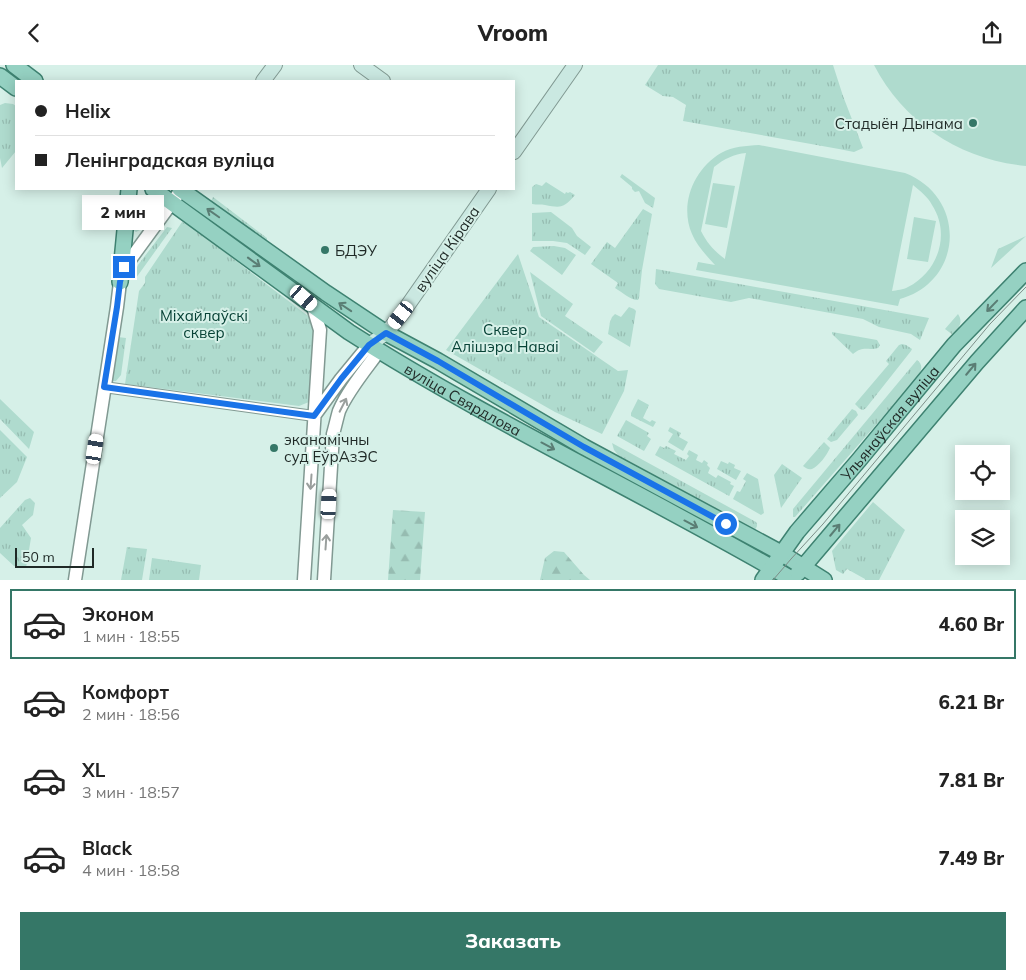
<!DOCTYPE html>
<html lang="ru">
<meta charset="utf-8">
<style>
:root{--surface:#fff;--page:#f6f6f6;--text:#222;--muted:#767676;--line:#e0e0e0;--accent:#357767}
body{margin:0;font-family:Mulish,sans-serif;background:var(--page);color:var(--text);height:100vh;display:flex;flex-direction:column;font-size:19px;white-space:nowrap}
*{box-sizing:border-box;margin:0}
p{font-size:16px;color:var(--muted)}
.icon{flex:none;width:28px;height:28px;fill:none;stroke:currentColor;stroke-width:2;stroke-linecap:round;stroke-linejoin:round}
.map{position:relative;height:515px;overflow:hidden}
.sheet{display:flex;flex-direction:column;background:var(--surface);flex:1}
.sheet>*{flex:none}
.top-card{position:absolute;left:15px;top:15px;width:500px;height:110px;border-radius:0px;box-shadow:0 2px 12px #0003;display:grid;align-content:center;height:110px;padding:0 20px;background:var(--surface)}
.buttons{position:absolute;left:955px;top:380px;display:grid;gap:10px}
.buttons a{display:grid;place-items:center;width:55px;height:55px;border-radius:0px;background:var(--surface);box-shadow:0 2px 12px #0003;font-size:25px}
.scale{position:absolute;left:15px;bottom:12px;width:79px;box-sizing:border-box;padding-left:5px;border:2px solid #1f2926;border-top:0;font-size:14px;line-height:18px;white-space:nowrap;color:#1f2926;-webkit-text-stroke:4px #d6f0e8;paint-order:stroke}
.end{position:absolute;width:22px;height:22px;margin:-11px;border:6px solid #1a73e8;background:#fff;box-shadow:0 0 0 2px #fff}
.from{border-radius:50%}
.bubble{position:absolute;height:35px;border-radius:0px;background:var(--surface);box-shadow:0 2px 12px #0003;font-size:16px;font-weight:800;line-height:35px;text-align:center}
.car{position:absolute;width:15px;height:30px;margin:-15px -8px;border-radius:6px;box-shadow:0 0 4px 1px #0007;background:linear-gradient(#fff 24%,#345 0 40%,#fff 0 76%,#345 0 86%,#fff 0)}
.top-card b{display:flex;align-items:center;gap:18px;height:48px;font-size:19px}
.top-card b+b{border-top:1px solid var(--line)}
.top-card i{width:12px;height:12px;background:var(--text)}
ul{padding:9px 0 0;list-style:none}
li{display:flex;align-items:center;gap:15px;height:70px;margin:0 10px 8px;padding:0 10px;border:2px solid transparent;border-radius:0px}
li div{flex:1}
li b{display:block;font-size:19px}
li em{font-style:normal;font-weight:800}
li.selected{border-color:var(--accent)}
li>.icon{width:45px;height:45px;stroke-width:1.5}
.primary-button{display:flex;gap:10px;margin-top:auto;padding:10px 20px}
.primary-button a{flex:1;height:58px;border-radius:0px;background:var(--accent);color:#fff;font-size:20px;font-weight:800;line-height:58px;text-align:center}
header{display:flex;justify-content:space-between;align-items:center;height:65px;padding:0 20px;background:var(--surface);font-size:22px;font-weight:800}
.map>svg:first-child{display:block}
.grass{fill:url(#grass-tufts)}
.forest{fill:url(#forest-firs)}
.garden{fill:#afdbce;fill-rule:evenodd}
.lines{fill:none;stroke-linecap:round;stroke-linejoin:round}
.minor-casing{stroke:#819992;stroke-width:12}
.tertiary-casing{stroke:#819992;stroke-width:15}
.secondary-casing{stroke:#819992;stroke-width:16}
.primary-casing{stroke:#3e8271;stroke-width:18}
.minor{stroke:#fff;stroke-width:10}
.tertiary{stroke:#fff;stroke-width:12}
.secondary{stroke:#cae8e1;stroke-width:14}
.primary{stroke:#95d1c2;stroke-width:15}
.tram{stroke:#7c8e88;stroke-width:1}
.oneway{stroke:#5a7d74}
.oneway2{stroke:#9a9f9d}
.route{stroke:#1a73e8;stroke-width:6}
.poi-dot{fill:#357767;stroke:#d6f0e8;stroke-width:2}
.labels{text-anchor:middle;dominant-baseline:central;stroke-width:4;stroke-linejoin:round;paint-order:stroke}
.poi-label{font-size:15px;fill:#1f2926;stroke:#d6f0e8;text-anchor:start}
.street-label{font-size:15px;fill:#1f2926;stroke:#d6f0e8}
.park-label{font-size:15px;fill:#074236;stroke:#d6f0e8}
</style>
<header><svg class="icon" aria-label="back" viewBox="0 0 24 24"><path d="M15 5l-7 7 7 7"/></svg>Vroom<svg class="icon" aria-label="share" viewBox="0 0 24 24"><path d="M12 15V3M7 8l5-5 5 5M5 13v7h14v-7"/></svg></header>
<div class="map">
<svg width="1026" height="515" viewBox="0 0 1026 515">
<defs>
<pattern id="grass-tufts" width="24" height="20" patternUnits="userSpaceOnUse" patternTransform="scale(1.25)"><rect width="24" height="20" fill="#afdbce"/><path d="M3 7l-1-3M5 7V3M7 7l1-3M15 17l-1-3M17 17v-4M19 17l1-3" fill="none" stroke="#96bcb1"/></pattern>
<pattern id="forest-firs" width="22" height="20" patternUnits="userSpaceOnUse" patternTransform="scale(1.25)"><rect width="22" height="20" fill="#afdbce"/><path d="M5 1l3.5 6h-7zM16 11l3.5 6h-7z" fill="#96bcb1"/></pattern>
</defs>
<rect width="100%" height="100%" fill="#d6f0e8"/>
<path class="grass" d="M658,0H833L843,31L863,83L854,87L839,84L683,56L686,40L673,32L663,31L645,20Z
M5,38L13,39L16,41V86L2,103L0,93V40Z
M622,109L655,133L653,143L645,138L639,126L635,127L632,124V122L620,112Z
M546,117L565,129L566,127L568,128L570,127L575,130C564,143 561,143 545,140C541,139 537,140 532,139V122L536,119L542,121Z
M135,132L155,143L140,165L136,167L133,165Z
M213,132L267,173V178L211,136Z
M643,144L652,149L642,205L639,233L638,235C630,235 622,227 615,223L618,218L591,199L607,177L615,183Z
M551,147L572,163L577,171L591,182L585,190L567,178L553,176H532V148Z
M182,157L189,160L312,254L316,265L309,337L299,341L125,319L139,226L145,218V212Z
M167,162L172,163L136,213H132L138,200Z
M1026,171L991,203L998,184Z
M554,181L565,183L576,190L562,210L530,186L533,182Z
M518,189L539,252L618,306L628,305L624,326L602,369L555,347L446,285Z
M656,204L929,253L920,275L911,269L879,262L863,254L749,233L731,237L659,224L655,219Z
M530,207L573,239L565,251L603,277L594,288L541,251Z
M629,242L634,244L636,246L630,282L608,269L610,257L612,252L615,249L621,252Z
M958,249C964,258 958,263 953,270L945,264Z
M832,267L877,275L880,280L878,283C867,286 864,280 853,289L832,269Z
M118,272L126,273L121,310L116,316H112Z
M902,279L906,280L912,284L911,286L866,343L863,345L860,344L855,339L889,299L886,296L899,280Z
M917,295C924,300 921,306 918,312L795,452H793V444Z
M0,334L34,367L29,384L0,354Z
M638,334L649,340L643,353L650,357L652,355L656,357L653,362L631,351V348Z
M852,344L856,346L858,350L837,375L831,377L827,374Z
M626,355L649,368L647,371L651,374L644,386L617,371Z
M670,362L681,368L679,372L688,377L683,386L668,377L673,369L668,366Z
M0,365L27,392L17,417L0,433Z
M824,377L830,383C827,390 818,402 812,404C808,405 806,403 803,401Z
M612,378L756,457C758,460 757,462 755,465L618,390L614,385Z
M660,381L664,383L666,381L676,386L674,389L686,395L689,391L687,389L689,385L698,390L696,395L702,398L704,395L708,398L707,400L710,403L708,408L716,413L718,410L731,417L730,419L734,421L729,431L655,390Z
M721,396L728,399L729,397L735,400L734,403L741,406L736,415L717,404Z
M782,399L802,413L781,443L774,410Z
M747,408L758,414L764,448L761,450L733,434L737,426L740,427L746,416L743,414Z
M30,433L35,438L33,450L22,460L31,473L26,503L14,501L0,488V463L25,435Z
M873,437L905,465L879,515H865V514L847,504L843,509L836,505L832,486Z
M127,482L147,484L142,515H121Z
M152,493L201,500L199,515H149Z"/>
<path class="forest" d="M393,445L425,447L420,515H388Z
M554,486L564,487L584,510L590,515H540L545,493Z"/>
<path class="garden" d="M874,0H1026V101C961,95 904,58 874,0Z
M759,80L905,108C967,132 964,216 900,234L898,241L696,205L698,197L715,200C706,190 697,181 692,169C679,139 694,104 721,88C733,81 746,81 759,80ZM746,88L725,193V194C714,186 707,178 701,166L714,102C724,94 734,89 746,88ZM913,120C920,126 928,132 932,140C951,169 938,207 908,222C903,225 897,225 892,226Z
M713,118L735,121L727,163L705,159Z
M914,152L936,156L928,197L907,194Z"/>
<g class="lines">
<defs>
<path id="minor" d="M104,322L314,351"/>
<path id="tertiary" d="M314,351L341,314L369,280
M75,515L117,242L120,217L124,203L181,125
M304,515L320,265L313,242
M324,515L333,369C335,362 337,353 339,346C348,325 366,304 379,286"/>
<path id="secondary" d="M361,0L383,16
M263,16L275,0
M514,87L575,0
M369,280L386,268L401,250L489,124"/>
<g id="primary">
<path d="M14,0L35,16"/>
<path d="M0,11L16,23"/>
<path id="s1" d="M153,124L349,267C492,358 646,429 793,515"/>
<path d="M180,124L326,228L386,268L438,296L584,382L781,488L824,515"/>
<path d="M120,217L129,124"/>
<path d="M798,508L977,297L1026,243"/>
<path id="s2" d="M763,515L797,467L859,395L954,280L1026,206"/>
</g>
</defs>
<use href="#minor" class="minor-casing"/>
<use href="#tertiary" class="tertiary-casing"/>
<use href="#secondary" class="secondary-casing"/>
<use href="#primary" class="primary-casing"/>
<use href="#minor" class="minor"/>
<use href="#tertiary" class="tertiary"/>
<use href="#secondary" class="secondary"/>
<use href="#primary" class="primary"/>
<path class="tram" d="M773,515L791,494L823,459L990,259L1026,222"/>
</g>
<defs><path id="oneway-shaft" d="M-6 0H5M1.5-3L5.5 0L1.5 3" fill="none" stroke-width="1.6" stroke-linecap="round" stroke-linejoin="round" transform="scale(1.25)"/></defs>
<g class="oneway">
<use href="#oneway-shaft" transform="translate(213 148) rotate(-145)"/>
<use href="#oneway-shaft" transform="translate(254 197) rotate(36)"/>
<use href="#oneway-shaft" transform="translate(992 241) rotate(134)"/>
<use href="#oneway-shaft" transform="translate(345 242) rotate(-146)"/>
<use href="#oneway-shaft" transform="translate(971 304) rotate(-50)"/>
<use href="#oneway-shaft" transform="translate(548 381) rotate(28)"/>
<use href="#oneway-shaft" transform="translate(691 459) rotate(28)"/>
<use href="#oneway-shaft" transform="translate(835 465) rotate(-50)"/>
</g>
<g class="oneway2">
<use href="#oneway-shaft" transform="translate(343 340) rotate(-63)"/>
<use href="#oneway-shaft" transform="translate(311 417) rotate(94)"/>
<use href="#oneway-shaft" transform="translate(326 477) rotate(-86)"/>
</g>
<g class="lines">
<path class="route" d="M124,202L120,217L117,242L104,322L314,351L341,314L369,280L386,268L438,296L584,382L726,459"/>
</g>
<g class="poi-dot">
<circle cx="973" cy="58" r="5"/>
<circle cx="325" cy="185" r="5"/>
<circle cx="274" cy="383" r="5"/>
</g>
<g class="labels">
<g class="poi-label">
<text x="963" y="58" text-anchor="end">Стадыён Дынама</text>
<text x="335" y="185">БДЭУ</text>
<text x="284" y="374">эканамічны<tspan x="284" dy="17">суд ЕўрАзЭС</tspan></text>
</g>
<g class="street-label">
<text transform="translate(447 184) rotate(-55)">вуліца Кірава</text>
<text stroke="none"><textPath href="#s1" startOffset="375">вуліца Свярдлова</textPath></text>
<text stroke="none"><textPath href="#s2" startOffset="202">Ульянаўская вуліца</textPath></text>
</g>
<g class="park-label">
<text x="204" y="250">Міхайлаўскі<tspan x="204" dy="17">сквер</tspan></text>
<text x="505" y="264">Сквер<tspan x="505" dy="17">Алішэра Наваі</tspan></text>
</g>
</g>
</svg>
<div class="buttons">
<a><svg class="icon" aria-label="locate" viewBox="0 0 24 24"><circle cx="12" cy="12" r="6"/><path d="M12 2v4M12 18v4M2 12h4M18 12h4"/></svg></a>
<a><svg class="icon" aria-label="layers" viewBox="0 0 24 24"><path d="M12 4l9 5-9 5-9-5zM3 14l9 5 9-5"/></svg></a>
</div>
<div class="scale">50 m</div>
<i class="end from" style="left:726px;top:459px"></i>
<i class="end" style="left:124px;top:202px"></i>
<div class="bubble" style="left:82px;top:130px;width:82px">2 мин</div>
<i class="car" style="left:304px;top:233px;rotate:131deg"></i>
<i class="car" style="left:401px;top:250px;rotate:218deg"></i>
<i class="car" style="left:95px;top:384px;rotate:9deg"></i>
<i class="car" style="left:329px;top:439px;rotate:3deg"></i>
<div class="top-card">
<b><i class="from"></i>Helix</b>
<b><i></i>Ленінградская вуліца</b>
</div>
</div>
<section class="sheet">
<ul>
<li class="selected"><svg class="icon" aria-label="car" viewBox="0 0 24 24"><path d="M5 17H2v-5l4-1 3-4h7l3 4 3 1v5h-3M9 17h6M6 11h13"/><circle cx="7" cy="17" r="2"/><circle cx="17" cy="17" r="2"/></svg><div><b>Эконом</b><p>1 мин · 18:55</p></div><em>4.60 Br</em></li>
<li><svg class="icon" aria-label="car" viewBox="0 0 24 24"><path d="M5 17H2v-5l4-1 3-4h7l3 4 3 1v5h-3M9 17h6M6 11h13"/><circle cx="7" cy="17" r="2"/><circle cx="17" cy="17" r="2"/></svg><div><b>Комфорт</b><p>2 мин · 18:56</p></div><em>6.21 Br</em></li>
<li><svg class="icon" aria-label="car" viewBox="0 0 24 24"><path d="M5 17H2v-5l4-1 3-4h7l3 4 3 1v5h-3M9 17h6M6 11h13"/><circle cx="7" cy="17" r="2"/><circle cx="17" cy="17" r="2"/></svg><div><b>XL</b><p>3 мин · 18:57</p></div><em>7.81 Br</em></li>
<li><svg class="icon" aria-label="car" viewBox="0 0 24 24"><path d="M5 17H2v-5l4-1 3-4h7l3 4 3 1v5h-3M9 17h6M6 11h13"/><circle cx="7" cy="17" r="2"/><circle cx="17" cy="17" r="2"/></svg><div><b>Black</b><p>4 мин · 18:58</p></div><em>7.49 Br</em></li>
</ul>
<div class="primary-button"><a>Заказать</a></div>
</section>
